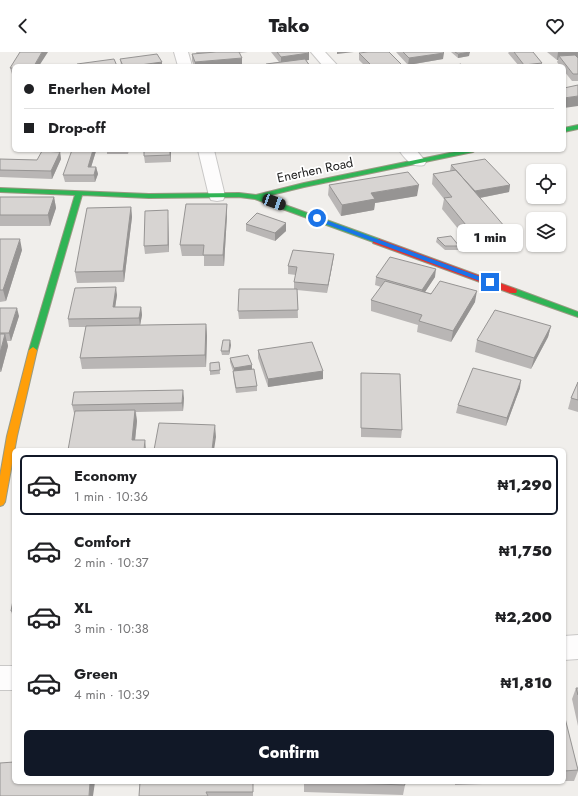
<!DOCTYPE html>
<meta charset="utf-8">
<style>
:root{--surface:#fff;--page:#f6f6f6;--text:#202124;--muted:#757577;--line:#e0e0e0;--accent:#111827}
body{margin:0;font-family:Jost,sans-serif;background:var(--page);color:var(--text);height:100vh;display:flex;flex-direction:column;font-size:15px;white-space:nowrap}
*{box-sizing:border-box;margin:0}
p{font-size:13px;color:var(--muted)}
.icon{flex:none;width:22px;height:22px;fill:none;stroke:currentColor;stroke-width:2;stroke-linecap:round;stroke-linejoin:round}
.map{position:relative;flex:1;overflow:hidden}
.panel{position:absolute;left:12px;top:396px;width:554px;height:336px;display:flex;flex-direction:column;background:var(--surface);border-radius:6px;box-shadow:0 1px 3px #0004}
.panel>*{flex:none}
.hud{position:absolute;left:12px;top:12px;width:554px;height:88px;border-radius:6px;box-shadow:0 1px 3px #0004;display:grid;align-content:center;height:88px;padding:0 12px;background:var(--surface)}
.controls{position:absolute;left:526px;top:112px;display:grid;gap:8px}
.controls a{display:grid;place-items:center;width:40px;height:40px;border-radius:6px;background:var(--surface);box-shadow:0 1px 3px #0004;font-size:20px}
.end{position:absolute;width:18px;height:18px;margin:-9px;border:5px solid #1a73e8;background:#fff;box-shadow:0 0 0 2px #fff}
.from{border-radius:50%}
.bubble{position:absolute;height:28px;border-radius:6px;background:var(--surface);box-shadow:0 1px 3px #0004;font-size:13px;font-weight:800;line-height:28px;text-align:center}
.car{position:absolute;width:12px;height:24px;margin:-12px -6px;border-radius:5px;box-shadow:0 0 3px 1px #0007;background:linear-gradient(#222 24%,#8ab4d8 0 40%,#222 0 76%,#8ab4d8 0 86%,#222 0)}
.hud b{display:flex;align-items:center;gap:14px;height:38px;font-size:15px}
.hud b+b{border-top:1px solid var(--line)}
.hud i{width:10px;height:10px;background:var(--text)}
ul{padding:7px 0 0;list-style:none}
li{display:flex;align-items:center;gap:12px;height:60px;margin:0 8px 6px;padding:0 4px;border:2px solid transparent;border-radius:6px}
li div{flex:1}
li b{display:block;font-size:15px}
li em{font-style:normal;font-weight:800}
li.current{border-color:var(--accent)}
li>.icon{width:36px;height:36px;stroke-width:1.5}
.action{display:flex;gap:8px;margin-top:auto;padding:8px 12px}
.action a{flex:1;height:46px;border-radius:6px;background:var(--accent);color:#fff;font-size:16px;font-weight:800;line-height:46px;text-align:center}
header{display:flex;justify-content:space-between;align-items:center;height:52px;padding:0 12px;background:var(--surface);font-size:18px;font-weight:800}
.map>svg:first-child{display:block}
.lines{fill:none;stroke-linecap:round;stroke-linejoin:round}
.street-casing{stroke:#c9c8c7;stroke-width:2}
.fast-casing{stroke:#999a82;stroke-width:2}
.slow-casing{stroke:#999a82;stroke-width:2}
.jam-casing{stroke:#999a82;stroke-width:2}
.street{fill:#fdfcfc;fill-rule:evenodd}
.fast{fill:#30b455;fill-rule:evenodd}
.slow{fill:#ff9f0a;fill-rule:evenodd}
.jam{fill:#e5322d;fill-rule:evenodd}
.wall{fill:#b9b6b5}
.shaded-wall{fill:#969493}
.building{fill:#d7d4d2;stroke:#969493}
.route{fill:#1a73e8}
.labels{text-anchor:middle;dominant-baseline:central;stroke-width:3.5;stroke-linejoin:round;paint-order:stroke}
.far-street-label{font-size:13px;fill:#222;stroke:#fff}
</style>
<header><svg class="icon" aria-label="back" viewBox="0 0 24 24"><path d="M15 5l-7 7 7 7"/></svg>Tako<svg class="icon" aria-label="heart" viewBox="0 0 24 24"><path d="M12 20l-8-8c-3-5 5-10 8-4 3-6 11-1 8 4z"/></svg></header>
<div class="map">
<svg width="578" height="744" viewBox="0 0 578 744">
<rect width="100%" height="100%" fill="#f0eeeb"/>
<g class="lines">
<defs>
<path id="street" d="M174,0H188L192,14H178Z
M311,0H325L338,14H323Z
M198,98H214L225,144L223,148L217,149L211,148L209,144Z
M399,98H416L426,110L424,113C412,116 405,107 399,98Z
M578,583V607L564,608V584Z
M0,614H14V638H0Z"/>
<path id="fast" d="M578,73V77L564,80V76Z
M464,98H476L473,100L304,135L263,145L379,187L380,189L376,191L255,147L239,145L149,146L82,143L37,298L33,301L29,298L75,143L0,140V136L149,142L239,141L256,143L304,131Z
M510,237H516L578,260V265L510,241L509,239Z"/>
<path id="slow" d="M33,295L37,298L17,384L5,450L3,453L0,454V424L7,384L29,298Z"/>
<path id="jam" d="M373,187H379L516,237L517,239L516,241H510L373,191Z"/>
</defs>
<use href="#street" class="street-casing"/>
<use href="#fast" class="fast-casing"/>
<use href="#slow" class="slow-casing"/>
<use href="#jam" class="jam-casing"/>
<use href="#street" class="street"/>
<use href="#fast" class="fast"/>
<use href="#slow" class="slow"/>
<use href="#jam" class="jam"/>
</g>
<path class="wall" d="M196,0H248L240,1L242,12L226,14H194L192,9V2H197Z
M271,0H308L309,1V8H306L310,14H266V12L279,10Z
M396,0H443V7L408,13Z
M451,0H469V4L458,6Z
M509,0H533L542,11V14H519L508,1Z
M547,0H578V5H577L578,6V29H572L564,19V14H560L557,10L558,8H557Z
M359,1L403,14H365L359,8Z
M120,7L162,10V14H121Z
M10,16H14V22H12Z
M107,98H129L128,102H107Z
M144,98H171V110L145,111L144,104Z
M96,99L91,115H96L98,122L95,130H65L63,123Z
M60,100L61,107L52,127L0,125V107L37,108Z
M451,113L510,133L509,140L480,146L504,182L503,195L477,200L442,157L444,147L432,132L433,122L450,119Z
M329,133L417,144L375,151L374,158L341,164L328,143Z
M0,145H54L56,156L50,174H0Z
M227,152V163L224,214H204V204H182L180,193Z
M131,155L132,165L124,230L77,231L75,220Z
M168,165L169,200L145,202L144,194Z
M246,172L286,179L275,189L246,179Z
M437,186L459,194L458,198H445L436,190Z
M0,187L22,198L6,249L0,250Z
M334,202L333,209L327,241L297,238L298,266L239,267L238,259L294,237V230L296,223L288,222V214Z
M376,225H435L425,240L475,250L451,290L417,280L418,273L371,259V248L381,235L375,233Z
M117,243L115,255H141L142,263L140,273L206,272L207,284L206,315L82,317L80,306L86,275H69L68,267Z
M0,256L19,264L11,289H7L8,294L1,320H0Z
M551,274L548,285L531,317L475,300L477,288Z
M231,293L229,303H222L221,299Z
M258,298L323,319V327L268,335L258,306Z
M230,306L252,313V318L257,334V339L236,341L233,323V319L230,310Z
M219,310L220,322L210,323V311Z
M361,321L402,378L401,386L361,385Z
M578,330V360L568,357L571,346Z
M520,336L506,374L456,361L458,353Z
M184,346L183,359L136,360L137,369L135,388L146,398L75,361H74L72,353Z
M14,543V568L11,559Z
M576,636H578V674L572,647Z
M564,666L578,717V719L574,729H564Z
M253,730V744H139Z
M304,730H404L405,733L403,743L304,740Z
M455,730H538L455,733Z"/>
<path class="shaded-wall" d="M42,0H48L39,14H34Z
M337,0H354L337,2Z
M470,0L469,4L458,6V2Z
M558,0H578V5L562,7L559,4L558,8H557Z
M309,1V8L281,12V5Z
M444,1L443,7L408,13L409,6Z
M242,6V12L226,14H195V10Z
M162,10V14H133Z
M578,44V54L564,56V46Z
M93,98H96V99L89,122L88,115Z
M170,98H171V110L170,103Z
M60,100L61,107L52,127L51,119Z
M96,115L98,122L95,130L94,123Z
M419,133L417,144L375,151L374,158L341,164L342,153L371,141Z
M510,133L509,140L474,147L475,139Z
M54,145L56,156L50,174L48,163Z
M227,152V163L224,214L223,203Z
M131,155L132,165L124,230L123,219Z
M168,158V165L169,200L168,193Z
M286,171V179L275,189V181Z
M505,175L503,184H505L503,195L477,200L479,189L498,176Z
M20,187L22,198L6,249L3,238Z
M334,202L333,209L327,241L328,233Z
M436,217L435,225L421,246L422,238Z
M116,235L117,243L114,263L113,255Z
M477,239L475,250L451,290L453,279Z
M141,255L142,263L140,274L139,266Z
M17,256L19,264L11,289L9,281Z
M206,272L207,284L206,315L205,303Z
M551,274L548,285L531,317L534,306Z
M5,282L8,294L1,320L0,316V301Z
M230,288L231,293L229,303V299Z
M252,313V318L234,321V316Z
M323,319V327L268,335V327Z
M521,328L520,336L506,374L507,366Z
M183,338L184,346L183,359L182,351Z
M135,358L137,369L134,398L132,388Z
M215,373L216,385L214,398H212Z
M145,388L146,398H144Z
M90,730H95L93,744H89Z"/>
<path class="building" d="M20,0H42L34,14H14V16H10Z
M216,0H239L242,6L195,10L192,2Z
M277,0H308L309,1L281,5Z
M368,0H389L403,14H372L359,1Z
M403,0H443L444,1L409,6Z
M455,0H470L458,2Z
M514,0H533L542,11L524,13Z
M157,2L162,10L133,14H123L120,7Z
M575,3L578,6V22H573L559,4Z
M114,7L117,14H78L77,12Z
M305,7L310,14H268L266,12Z
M461,12L463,14H453Z
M578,33V44L564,46V36Z
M72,98H93L88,115H96L94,123H63Z
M144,98H170V103L144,104Z
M42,99L60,100L51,119L0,118V107L37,108Z
M485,107L510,133L475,139L451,113Z
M456,118L505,175L498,176L505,184L479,189L444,146L452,145L433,122Z
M408,120L419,133L371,141L375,147L342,153L329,133Z
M0,145H54L48,163H0Z
M186,152H227L223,203H203L204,193H180Z
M131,155L123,219L75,220L87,156Z
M168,158V193L144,194L145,159Z
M257,161L286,171L275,181L246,172Z
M451,184L459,194H445L437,186Z
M0,187H20L3,238H0Z
M293,198L334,202L328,233L294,230L297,215L288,214Z
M390,205L436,217L422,238L376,225Z
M385,229L431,242L440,229L477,239L453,279L419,269L422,263L371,248Z
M116,235L113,255H141L139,266L68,267L75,236Z
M239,237H297L298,258L238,259Z
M0,256H17L9,281H0Z
M495,258L551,274L534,306L477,288Z
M206,272L205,303L80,306L86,274Z
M0,282H5L0,301Z
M223,288H230L229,299H221Z
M312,290L323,319L268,327L258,298Z
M248,303L252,313L234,316L230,306Z
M219,310L220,318L210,319V311Z
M473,316L521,328L507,366L458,353Z
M254,317L257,334L236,336L233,319Z
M361,321L400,322L402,378L361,376Z
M578,330V348L571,346Z
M183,338L182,351L72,353L74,340Z
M135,358L132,388H145L144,398H68L75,359Z
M159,371L215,373L212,398H154Z
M14,543V559H11Z
M576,636H578V643Z
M564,666H565L578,718L564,719Z
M14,710V730H90L89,744H0V711Z
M140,730H253V740H206L208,744H139Z
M321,730H404L405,733Z"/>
<path class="route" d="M317,165L492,229L493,230L488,232L315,168V166Z"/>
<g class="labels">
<g class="far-street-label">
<text transform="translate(315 118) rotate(-12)">Enerhen Road</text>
</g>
</g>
</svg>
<div class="controls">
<a><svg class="icon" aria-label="locate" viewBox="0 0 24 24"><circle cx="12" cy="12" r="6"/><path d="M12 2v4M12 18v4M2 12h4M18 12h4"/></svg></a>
<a><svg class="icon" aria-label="layers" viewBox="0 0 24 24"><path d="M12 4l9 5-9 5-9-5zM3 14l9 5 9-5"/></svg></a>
</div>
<i class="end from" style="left:317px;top:166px"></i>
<i class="end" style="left:490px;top:230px"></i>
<div class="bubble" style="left:457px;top:172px;width:66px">1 min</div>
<i class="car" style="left:274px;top:150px;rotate:110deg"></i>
<div class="hud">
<b><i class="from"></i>Enerhen Motel</b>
<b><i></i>Drop-off</b>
</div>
<section class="panel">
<ul>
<li class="current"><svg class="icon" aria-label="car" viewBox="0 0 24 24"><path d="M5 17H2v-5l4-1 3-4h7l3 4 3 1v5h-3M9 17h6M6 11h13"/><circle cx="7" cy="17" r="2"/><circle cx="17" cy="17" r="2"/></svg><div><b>Economy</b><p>1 min · 10:36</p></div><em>₦1,290</em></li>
<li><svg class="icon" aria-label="car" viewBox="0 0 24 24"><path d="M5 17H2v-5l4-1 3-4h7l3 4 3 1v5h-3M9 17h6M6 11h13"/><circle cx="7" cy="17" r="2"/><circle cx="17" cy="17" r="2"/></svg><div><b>Comfort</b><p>2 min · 10:37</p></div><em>₦1,750</em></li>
<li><svg class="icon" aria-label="car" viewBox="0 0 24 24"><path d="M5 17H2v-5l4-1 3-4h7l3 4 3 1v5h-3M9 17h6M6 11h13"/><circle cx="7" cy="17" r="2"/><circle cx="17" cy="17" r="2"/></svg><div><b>XL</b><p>3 min · 10:38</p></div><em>₦2,200</em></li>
<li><svg class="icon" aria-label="car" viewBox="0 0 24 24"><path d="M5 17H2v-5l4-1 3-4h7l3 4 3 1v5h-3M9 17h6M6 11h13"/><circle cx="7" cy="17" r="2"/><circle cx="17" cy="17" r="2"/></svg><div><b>Green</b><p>4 min · 10:39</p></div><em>₦1,810</em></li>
</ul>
<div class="action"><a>Confirm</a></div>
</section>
</div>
